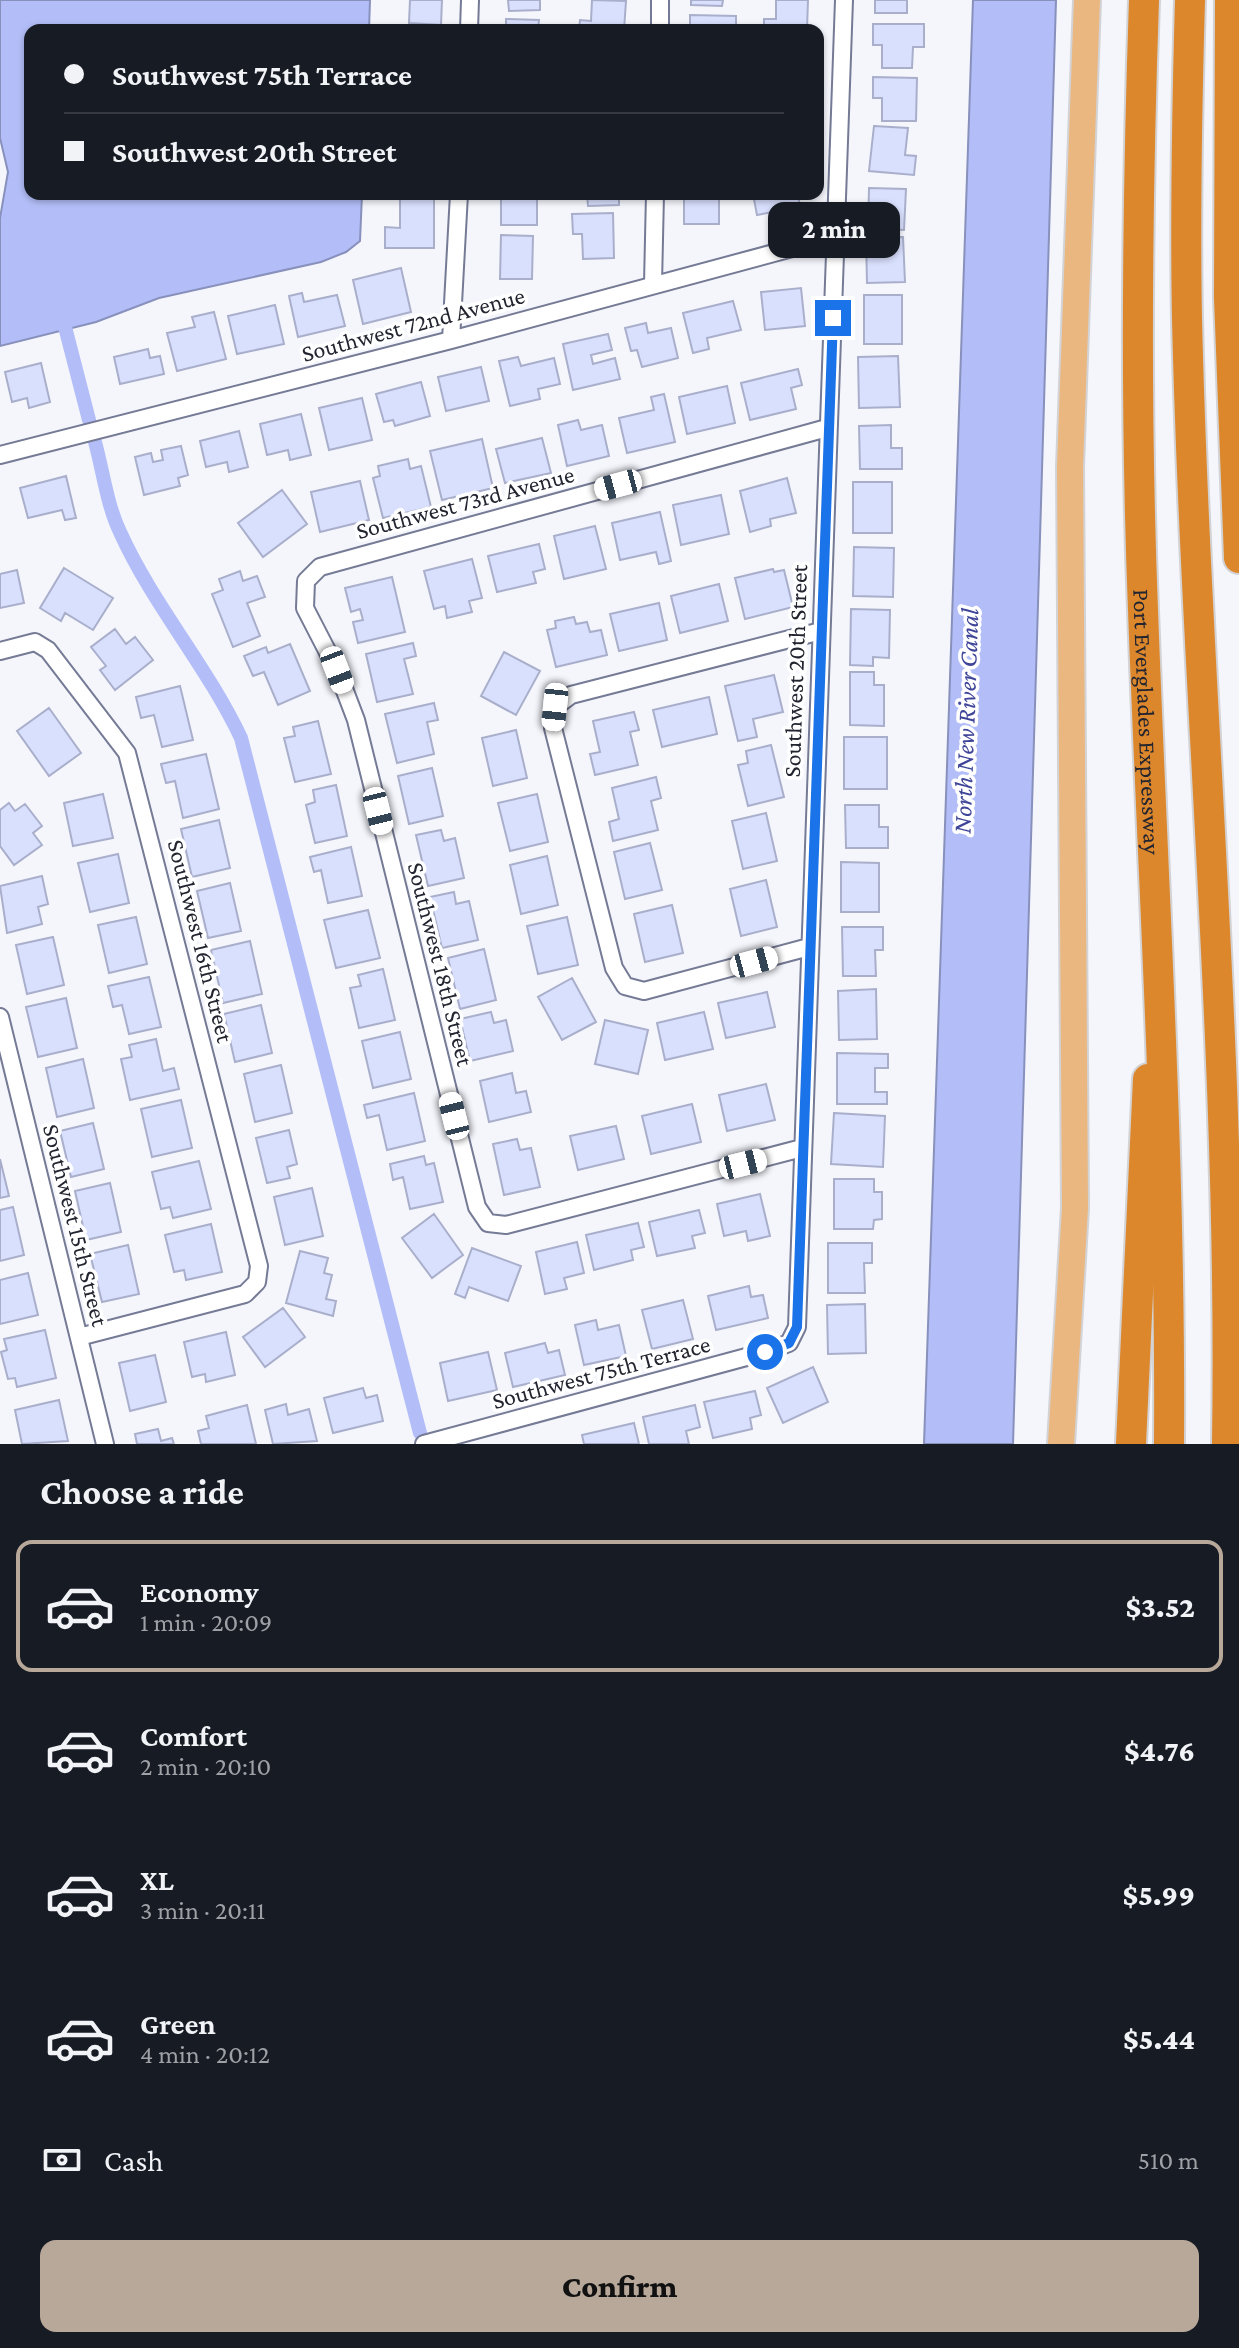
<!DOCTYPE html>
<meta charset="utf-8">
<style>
:root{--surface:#171b24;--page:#242831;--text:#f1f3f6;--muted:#9ea1a6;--line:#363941;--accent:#b8a899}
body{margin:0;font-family:"Crimson Pro",serif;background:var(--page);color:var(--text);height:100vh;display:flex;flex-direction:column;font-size:30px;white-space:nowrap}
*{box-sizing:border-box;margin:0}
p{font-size:26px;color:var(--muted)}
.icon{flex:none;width:44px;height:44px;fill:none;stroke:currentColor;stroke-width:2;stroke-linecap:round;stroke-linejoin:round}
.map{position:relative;height:1444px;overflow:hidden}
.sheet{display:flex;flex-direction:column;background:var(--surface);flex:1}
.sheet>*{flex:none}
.hud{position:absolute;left:24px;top:24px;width:800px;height:176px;border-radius:16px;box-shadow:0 2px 6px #0004;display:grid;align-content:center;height:176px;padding:0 40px;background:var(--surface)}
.end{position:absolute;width:36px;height:36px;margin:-18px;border:10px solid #1a73e8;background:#fff;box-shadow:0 0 0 4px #fff}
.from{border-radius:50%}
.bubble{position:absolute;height:56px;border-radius:16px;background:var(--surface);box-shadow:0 2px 6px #0004;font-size:26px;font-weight:800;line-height:56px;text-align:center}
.car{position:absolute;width:24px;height:48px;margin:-24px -12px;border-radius:10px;box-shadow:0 0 6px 2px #0007;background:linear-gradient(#fff 24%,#345 0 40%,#fff 0 76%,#345 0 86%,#fff 0)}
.hud b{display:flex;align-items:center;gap:28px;height:76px;font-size:30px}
.hud b+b{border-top:2px solid var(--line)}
.hud i{width:20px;height:20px;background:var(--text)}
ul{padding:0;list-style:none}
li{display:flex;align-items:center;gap:24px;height:132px;margin:0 16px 12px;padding:0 24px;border:4px solid transparent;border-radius:16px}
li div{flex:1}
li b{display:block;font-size:30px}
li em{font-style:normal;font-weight:800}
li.on{border-color:var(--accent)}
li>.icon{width:72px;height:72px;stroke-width:1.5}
h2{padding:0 40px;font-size:36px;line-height:96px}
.pay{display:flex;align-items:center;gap:20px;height:88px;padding:0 40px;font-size:30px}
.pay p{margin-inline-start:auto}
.cta{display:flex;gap:16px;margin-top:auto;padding:16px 40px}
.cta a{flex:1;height:92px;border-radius:16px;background:var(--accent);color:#111;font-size:32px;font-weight:800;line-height:92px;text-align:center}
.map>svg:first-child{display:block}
.water{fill:#b3bef8;stroke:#8890bc;stroke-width:2}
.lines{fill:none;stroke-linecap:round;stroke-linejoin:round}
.canal{stroke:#b3bef8;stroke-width:14}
.building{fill:#d9e0fd;stroke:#a9afcb;stroke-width:2}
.minor-casing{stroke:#757a95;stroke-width:20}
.primary-casing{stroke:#d3d3d5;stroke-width:30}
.motorway-casing{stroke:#d3d3d5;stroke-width:34}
.minor{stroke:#fff;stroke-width:16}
.primary{stroke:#eab780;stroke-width:26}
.motorway{stroke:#dc872c;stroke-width:30}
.route{stroke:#1a73e8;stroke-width:10}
.labels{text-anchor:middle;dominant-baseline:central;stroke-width:7;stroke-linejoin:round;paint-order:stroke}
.street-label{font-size:24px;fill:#22242f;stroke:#fff}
.water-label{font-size:26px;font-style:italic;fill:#3e4497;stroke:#fff}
</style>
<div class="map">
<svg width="1239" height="1444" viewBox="0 0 1239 1444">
<rect width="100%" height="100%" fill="#f5f6fc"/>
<path class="water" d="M0,0H370L369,30H30V194H362L360,241L346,252L321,262L159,298L96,322L0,346V218L8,172L0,138Z
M973,0H1056L1013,1444H924Z"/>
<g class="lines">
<path class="canal" d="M64,323L89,420
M95,442C103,471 107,505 120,532C153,605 207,666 241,738L420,1433"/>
</g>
<path class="building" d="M410,0H442L441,25L409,23Z
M508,0H540V10L509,11Z
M592,0L626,1L624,30H579L580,20L591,21Z
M691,0H723L722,6L691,5Z
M776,0H808L807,30H764V19H776Z
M875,0H907V13H875Z
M690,15L736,16V30H690Z
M506,19L539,20L538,30H506Z
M873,24H924V47H913L912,68H882V45H873Z
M873,77L917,78L916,121H882V98H873Z
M874,126L908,128L905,155L916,156L914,175L869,171Z
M869,188L906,189L904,230L868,228Z
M400,194H434V248H385V227L400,228Z
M501,194L537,195V225H501Z
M587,194H619V205L588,206Z
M684,194H719V224H684Z
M753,194H798L800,207L757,215Z
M613,213L614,258L583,259L582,234H573L572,214Z
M501,235L533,236L532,279H500Z
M903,237L905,282L867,283L866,238Z
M401,268L411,312L363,324L353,280Z
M801,288L805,326L765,330L761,292Z
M302,293L304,302L337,295L345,326L298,337L289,296Z
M864,295H902V344H864Z
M733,301L741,330L707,338L709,349L693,353L683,313Z
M275,305L284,344L237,354L228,316Z
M214,312L226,359L177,371L167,333L195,327L192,317Z
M646,323L648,333L671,328L678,358L642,367L637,350L631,351L625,328Z
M608,334L612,350L591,355L593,364L615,358L620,379L573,390L563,344Z
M148,349L150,358L160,356L164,374L120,384L114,357Z
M898,356L900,407L859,408L858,357Z
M518,357L521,366L554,358L560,384L538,389L540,399L510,406L499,361Z
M41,363L50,402L29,408L27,398L12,402L5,372Z
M481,367L489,401L446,411L438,377Z
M798,369L802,385L791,388L796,409L750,420L741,383Z
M421,382L430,416L395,426L393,420L384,422L376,394Z
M727,386L735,423L687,434L679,397Z
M664,394L675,442L627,453L619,418L654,410L651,397Z
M362,398L372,440L329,450L319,408Z
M301,414L311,455L290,460L288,450L267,455L260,424Z
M578,420L581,430L602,425L609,456L567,466L558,425Z
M891,425V448H902V469H860L859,426Z
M239,431L248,467L229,472L227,462L206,467L200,441Z
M542,438L551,473L505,483L496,449Z
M482,439L493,488L442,500L430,451Z
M181,446L188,475L178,478L180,486L144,495L135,457L151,453L153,462L163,460L161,450Z
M408,459L410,469L421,466L431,507L383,518L373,478L380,476L378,466Z
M66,476L76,518L65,520L62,510L28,518L20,488Z
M787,478L796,513L770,519L771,526L750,532L740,491Z
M360,481L369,520L320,532L311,492Z
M853,482H892V533H853Z
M282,490L307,524L263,557L238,523Z
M721,495L729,534L681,545L673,505Z
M660,512L671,561L659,564L656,552L620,560L612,523Z
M595,526L606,569L564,579L554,536Z
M539,544L545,569L533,572L536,583L497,592L488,556Z
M854,547L894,548L893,597L853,596Z
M472,559L482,598L469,601L472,612L447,618L445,606L434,609L424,571Z
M64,568L113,598L93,630L65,613L61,621L40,608Z
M773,569L774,572L784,570L793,607L745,619L735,578Z
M17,570L24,603L0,608V574Z
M240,571L243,581L257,576L265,597L247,603L260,636L233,647L212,594L223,590L219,579Z
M392,577L405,632L358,643L353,622L363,620L360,609L351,612L345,588Z
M719,584L728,621L680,633L671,596Z
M659,603L667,640L619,651L610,614Z
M851,609L890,610L889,658L873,657V666L850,665Z
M574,617L576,624L587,622L590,632L601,630L607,655L556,667L547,630L556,628L555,621Z
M115,629L126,644L135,637L153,660L115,690L100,670L106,666L91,647Z
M413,643L416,656L404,659L413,694L377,702L366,654Z
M290,644L310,691L278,705L264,672L253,676L244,656L266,647L268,653Z
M504,652L540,671L516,715L481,696Z
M850,672H874V685H884V726L850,725Z
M774,675L783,712L753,719L757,737L738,741L725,686Z
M180,686L193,740L162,747L154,715L141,718L136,697Z
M709,697L717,734L662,747L653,710Z
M434,703L438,720L427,722L434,754L397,763L385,714Z
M49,708L81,753L49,776L17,731Z
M634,712L639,730L630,732L638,765L595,775L590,754L600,752L593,721Z
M318,721L331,774L295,782L284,738L295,736L293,727Z
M516,730L527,778L493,786L482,738Z
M844,737H887V789H844Z
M771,745L784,797L748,806L738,765L748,763L746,751Z
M206,754L219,809L183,818L175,781L166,783L161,764Z
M432,768L443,816L409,824L398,776Z
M656,777L661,798L651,801L658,830L613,841L609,822L619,819L612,788Z
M336,785L347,836L315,843L306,805L315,802L313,790Z
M103,794L113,838L73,846L64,803Z
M537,794L548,842L510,851L498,803Z
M9,803L15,811L25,804L42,826L33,833L42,845L14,865L0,846V810Z
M845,805H879V827H888V848H846Z
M766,813L777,861L743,869L732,821Z
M219,820L230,868L192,877L181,829Z
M441,830L444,841L455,838L464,878L428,886L416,835Z
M650,843L662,890L625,899L614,852Z
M351,847L362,896L328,903L321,870L314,872L310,857Z
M118,854L129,903L90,912L78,863Z
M547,856L558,905L521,914L510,865Z
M841,862L879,863V912H841Z
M42,876L48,904L38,907L42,924L7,933L0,886Z
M766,880L777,927L741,936L730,889Z
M230,883L241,931L208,938L197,891Z
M454,892L456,904L469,901L478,940L442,948L430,897Z
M672,905L683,953L645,962L634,914Z
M368,910L380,958L336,968L324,920Z
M136,917L147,964L109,973L98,925Z
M567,917L578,965L538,974L527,926Z
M842,927H883V950H875L876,976H843Z
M53,937L64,985L27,994L16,945Z
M250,941L262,994L223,1003L211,950Z
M484,949L496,1000L460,1009L448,958Z
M383,969L395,1020L359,1028L350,988L361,986L358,975Z
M149,977L161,1027L129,1034L122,1005L113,1007L108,986Z
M572,978L596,1022L562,1040L538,997Z
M876,989L877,1039L839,1040L838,991Z
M767,992L775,1027L726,1038L718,1003Z
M66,998L77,1048L38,1057L26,1007Z
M261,1005L272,1053L235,1062L224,1014Z
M491,1012L494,1023L506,1020L513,1051L470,1061L460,1019Z
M704,1012L713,1049L665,1060L657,1023Z
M605,1020L648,1030L638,1074L595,1064Z
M400,1032L411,1079L373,1088L362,1041Z
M156,1039L163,1071L174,1068L179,1089L130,1100L121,1059L132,1057L129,1045Z
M837,1053L888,1054V1068H875V1092H887V1104H837Z
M83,1059L94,1108L57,1117L46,1068Z
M281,1065L292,1113L255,1122L244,1074Z
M512,1073L516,1093L526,1091L531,1112L489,1122L480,1081Z
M766,1084L775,1120L727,1131L719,1095Z
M414,1093L425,1141L387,1150L379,1115L367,1118L364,1105Z
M181,1100L192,1148L152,1157L141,1109Z
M692,1104L701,1142L651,1154L642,1116Z
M834,1113L885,1116L883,1167L831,1164Z
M93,1123L104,1169L71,1177L60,1131Z
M616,1126L624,1159L578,1170L570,1136Z
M289,1130L297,1164L287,1167L290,1178L267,1183L256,1138Z
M517,1139L520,1150L531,1148L540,1187L504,1195L493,1144Z
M424,1156L426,1165L434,1163L443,1202L410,1209L403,1177L393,1180L390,1164Z
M0,1159L9,1196L0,1198Z
M199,1161L211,1209L173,1218L170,1207L161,1209L152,1172Z
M834,1179H874V1192H882V1219L874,1220L873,1229H834Z
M110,1183L121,1232L86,1240L75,1191Z
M312,1188L323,1236L285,1245L274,1197Z
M760,1194L770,1236L748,1241L746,1231L724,1236L717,1204Z
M13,1207L24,1255L0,1261V1210Z
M699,1210L705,1233L692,1236L695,1248L657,1256L649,1222Z
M434,1214L463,1255L432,1278L402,1238Z
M638,1223L644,1247L631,1250L633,1260L594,1270L586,1235Z
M211,1224L222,1272L186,1280L184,1270L174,1272L165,1235Z
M577,1242L584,1273L564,1278L567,1289L545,1294L536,1252Z
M828,1243H872V1263H864L865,1293H828Z
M128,1245L139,1294L102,1302L90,1254Z
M472,1248L521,1266L508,1301L469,1287L465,1298L455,1294Z
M300,1251L328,1258L324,1273L332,1275L326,1299L336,1301L333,1316L286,1303Z
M28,1273L38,1315L0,1324V1280Z
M749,1286L751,1297L763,1295L768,1318L716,1330L708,1296Z
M683,1300L693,1339L652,1349L642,1310Z
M865,1304L866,1353L828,1354L827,1305Z
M283,1308L305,1337L265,1367L243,1337Z
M596,1320L598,1330L619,1325L626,1356L584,1365L575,1325Z
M45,1330L56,1378L17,1387L15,1378L8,1379L1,1352L7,1350L4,1339Z
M226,1332L235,1375L206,1382L205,1374L192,1377L184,1342Z
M545,1343L548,1353L559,1350L565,1375L513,1387L505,1353Z
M488,1352L497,1390L448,1401L440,1363Z
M155,1355L166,1402L130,1411L119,1363Z
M813,1367L828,1402L783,1423L767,1388Z
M363,1388L366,1398L377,1395L383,1421L333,1433L324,1398Z
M755,1391L761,1415L750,1418L752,1429L713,1438L704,1402Z
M59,1400L68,1441L22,1444L15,1410Z
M286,1404L288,1415L309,1409L317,1441L273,1444L265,1410Z
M247,1405L256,1444H201L198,1431L209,1428L206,1416Z
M695,1405L700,1427L686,1431L689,1444H649L643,1417Z
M634,1423L639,1444H584L582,1435Z
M158,1429L161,1441L172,1438L174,1444H137L135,1434Z"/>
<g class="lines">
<defs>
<path id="minor" d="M469,30L470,0
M660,30V0
M653,284L655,194
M451,340L459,194
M0,455L451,340L837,236
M0,651L35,642L48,650L127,753L259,1266L257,1282L245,1294L79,1337
M809,947L644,991L625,986L614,968L553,728L555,707L571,695L821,631
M0,1017L105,1444
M802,1148L506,1225L488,1223L477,1207L356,720L337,670L305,608L306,581L320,567L827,428
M424,1444L765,1352L789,1343L797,1327L844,0"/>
<path id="primary" d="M1061,1444L1075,1208L1070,467L1087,0"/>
<g id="motorway">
<path id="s1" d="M1144,0C1137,203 1135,406 1143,610C1153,888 1171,1165 1169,1444"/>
<path d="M1190,0C1187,106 1185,213 1187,319C1196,695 1233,1068 1227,1444"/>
<path d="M1230,0L1229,298L1239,558"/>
<path d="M1131,1444L1148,1079"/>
</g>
</defs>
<use href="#minor" class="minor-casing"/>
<use href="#primary" class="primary-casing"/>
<use href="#motorway" class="motorway-casing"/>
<use href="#minor" class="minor"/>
<use href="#primary" class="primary"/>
<use href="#motorway" class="motorway"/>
</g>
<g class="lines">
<path class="route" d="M765,1352L789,1343L797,1327L833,318"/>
</g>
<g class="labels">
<g class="street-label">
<text transform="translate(413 324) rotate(-15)">Southwest 72nd Avenue</text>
<text transform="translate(465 502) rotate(-15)">Southwest 73rd Avenue</text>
<text transform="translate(795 671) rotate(-88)">Southwest 20th Street</text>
<text stroke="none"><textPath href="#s1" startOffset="722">Port Everglades Expressway</textPath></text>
<text transform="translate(201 941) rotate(76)">Southwest 16th Street</text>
<text transform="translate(441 964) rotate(76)">Southwest 18th Street</text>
<text transform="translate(76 1225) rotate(76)">Southwest 15th Street</text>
<text transform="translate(601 1372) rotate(-15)">Southwest 75th Terrace</text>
</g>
<g class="water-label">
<text transform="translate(966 721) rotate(-88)">North New River Canal</text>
</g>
</g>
</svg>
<i class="end from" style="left:765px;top:1352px"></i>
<i class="end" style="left:833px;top:318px"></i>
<div class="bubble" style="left:768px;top:202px;width:132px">2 min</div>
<i class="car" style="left:618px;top:485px;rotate:255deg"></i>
<i class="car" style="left:337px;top:670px;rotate:159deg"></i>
<i class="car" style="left:555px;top:707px;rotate:186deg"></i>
<i class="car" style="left:378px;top:811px;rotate:166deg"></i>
<i class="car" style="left:754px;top:962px;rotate:75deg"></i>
<i class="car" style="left:454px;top:1116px;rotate:346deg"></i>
<i class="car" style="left:743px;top:1164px;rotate:76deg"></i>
<div class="hud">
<b><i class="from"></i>Southwest 75th Terrace</b>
<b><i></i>Southwest 20th Street</b>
</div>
</div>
<section class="sheet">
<h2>Choose a ride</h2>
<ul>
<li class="on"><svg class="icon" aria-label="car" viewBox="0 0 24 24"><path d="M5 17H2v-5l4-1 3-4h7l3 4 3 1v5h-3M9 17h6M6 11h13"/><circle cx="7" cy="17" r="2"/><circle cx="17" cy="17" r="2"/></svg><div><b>Economy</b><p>1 min · 20:09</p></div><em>$3.52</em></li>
<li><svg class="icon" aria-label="car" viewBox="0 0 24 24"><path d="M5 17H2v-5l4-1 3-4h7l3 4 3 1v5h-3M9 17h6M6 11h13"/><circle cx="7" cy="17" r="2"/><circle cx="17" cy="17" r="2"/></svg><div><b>Comfort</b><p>2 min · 20:10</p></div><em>$4.76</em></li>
<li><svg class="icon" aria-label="car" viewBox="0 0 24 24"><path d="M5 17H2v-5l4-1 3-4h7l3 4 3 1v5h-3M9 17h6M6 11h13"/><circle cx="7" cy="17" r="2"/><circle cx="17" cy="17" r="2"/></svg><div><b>XL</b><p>3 min · 20:11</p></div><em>$5.99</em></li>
<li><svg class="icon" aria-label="car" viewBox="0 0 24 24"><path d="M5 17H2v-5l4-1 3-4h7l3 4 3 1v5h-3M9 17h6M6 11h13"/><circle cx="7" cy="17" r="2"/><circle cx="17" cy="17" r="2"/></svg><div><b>Green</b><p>4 min · 20:12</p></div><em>$5.44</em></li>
</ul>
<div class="pay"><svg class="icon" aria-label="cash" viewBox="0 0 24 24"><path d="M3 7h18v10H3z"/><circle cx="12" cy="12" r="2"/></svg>Cash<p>510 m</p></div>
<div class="cta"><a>Confirm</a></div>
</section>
